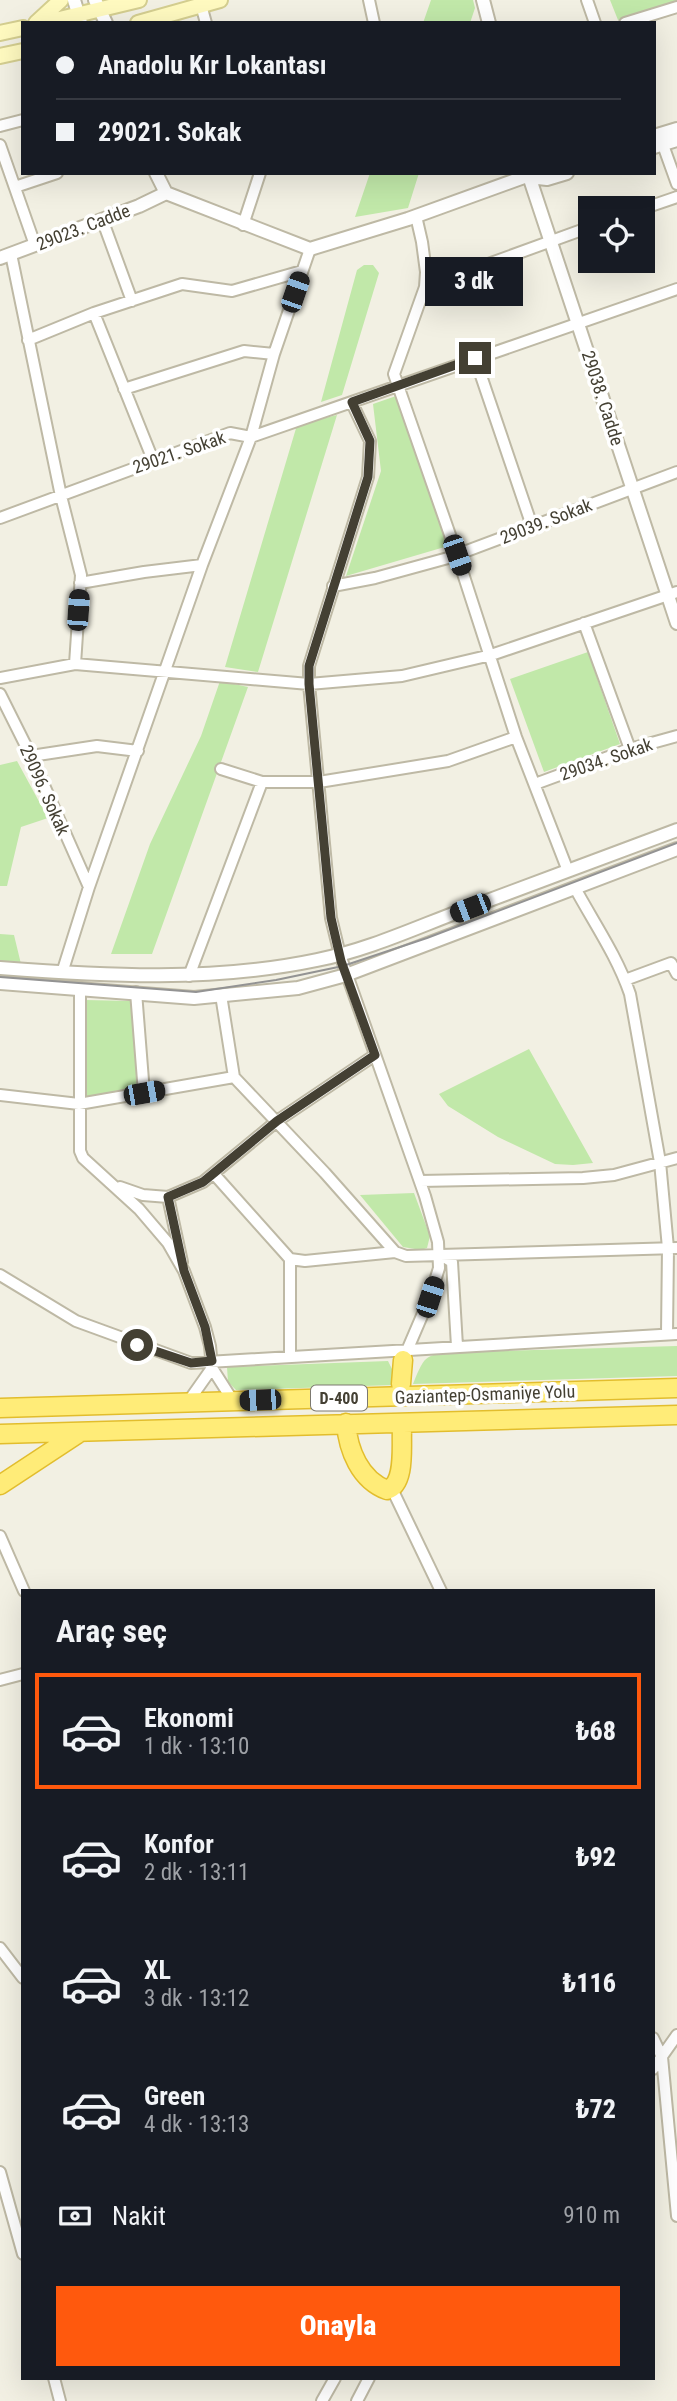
<!DOCTYPE html>
<html lang="tr">
<meta charset="utf-8">
<style>
:root{--surface:#171b24;--page:#242831;--text:#f1f3f6;--muted:#9ea1a6;--line:#363941;--accent:#ff590d}
body{margin:0;font-family:"Roboto Condensed",sans-serif;background:var(--page);color:var(--text);height:100vh;display:flex;flex-direction:column;font-size:26px;white-space:nowrap}
*{box-sizing:border-box;margin:0}
p{font-size:23px;color:var(--muted)}
.icon{flex:none;width:38px;height:38px;fill:none;stroke:currentColor;stroke-width:2;stroke-linecap:round;stroke-linejoin:round}
.map{position:relative;flex:1;overflow:hidden}
.details{position:absolute;left:21px;top:1589px;width:634px;height:791px;display:flex;flex-direction:column;background:var(--surface);border-radius:0px;box-shadow:0 7px 28px #0002}
.details>*{flex:none}
.guide{position:absolute;left:21px;top:21px;width:635px;height:154px;border-radius:0px;box-shadow:0 7px 28px #0002;display:grid;align-content:center;height:154px;padding:0 35px;background:var(--surface)}
.controls{position:absolute;left:578px;top:196px;display:grid;gap:14px}
.controls a{display:grid;place-items:center;width:77px;height:77px;border-radius:0px;background:var(--surface);box-shadow:0 7px 28px #0002;font-size:35px}
.end{position:absolute;width:32px;height:32px;margin:-16px;border:9px solid #444033;background:#fff;box-shadow:0 0 0 4px #fff}
.from{border-radius:50%}
.bubble{position:absolute;height:49px;border-radius:0px;background:var(--surface);box-shadow:0 7px 28px #0002;font-size:23px;font-weight:800;line-height:49px;text-align:center}
.car{position:absolute;width:21px;height:42px;margin:-21px -10px;border-radius:9px;box-shadow:0 0 5px 2px #0007;background:linear-gradient(#222 24%,#8ab4d8 0 40%,#222 0 76%,#8ab4d8 0 86%,#222 0)}
.guide b{display:flex;align-items:center;gap:24px;height:66px;font-size:26px}
.guide b+b{border-top:2px solid var(--line)}
.guide i{width:18px;height:18px;background:var(--text)}
ul{padding:0;list-style:none}
li{display:flex;align-items:center;gap:21px;height:116px;margin:0 14px 10px;padding:0 21px;border:4px solid transparent;border-radius:0px}
li div{flex:1}
li b{display:block;font-size:26px}
li em{font-style:normal;font-weight:800}
li.active{border-color:var(--accent)}
li>.icon{width:63px;height:63px;stroke-width:1.5}
h2{padding:0 35px;font-size:32px;line-height:84px}
.pay{display:flex;align-items:center;gap:18px;height:77px;padding:0 35px;font-size:26px}
.pay p{margin-inline-start:auto}
.action{display:flex;gap:14px;margin-top:auto;padding:14px 35px}
.action a{flex:1;height:80px;border-radius:0px;background:var(--accent);color:#fff;font-size:28px;font-weight:800;line-height:80px;text-align:center}
.map>svg:first-child{display:block}
.green{fill:#c1e8a9}
.lines{fill:none;stroke-linecap:round;stroke-linejoin:round}
.minor-casing{stroke:#beb9a5;stroke-width:14}
.tertiary-casing{stroke:#beb9a5;stroke-width:16}
.secondary-casing{stroke:#d4ce90;stroke-width:18}
.trunk-casing{stroke:#e2bd2d;stroke-width:21}
.minor{stroke:#fff;stroke-width:10}
.tertiary{stroke:#fff;stroke-width:12}
.secondary{stroke:#fffac0;stroke-width:14}
.trunk{stroke:#ffec78;stroke-width:18}
.tram{stroke:#939393;stroke-width:2}
.route{stroke:#444033;stroke-width:9}
.labels{text-anchor:middle;dominant-baseline:central;stroke-width:7;stroke-linejoin:round;paint-order:stroke}
.shield{fill:#fff;stroke:#7c7970;stroke-width:2}
.shield-label{font-size:16px;font-weight:bold;fill:#444033}
.street-label{font-size:18px;fill:#444033;stroke:#fff}
</style>
<div class="map">
<svg width="677" height="2401" viewBox="0 0 677 2401">
<rect width="100%" height="100%" fill="#f2f0e3"/>
<path class="green" d="M431,0H473L475,8L470,23H423Z
M610,0H677V1L618,20Z
M370,173H419L408,208L355,217Z
M364,265H373L379,273L342,395L321,402L357,270Z
M399,395L448,546L346,576L381,471L373,404Z
M337,415L258,672L225,667L297,425Z
M588,652L620,744L544,772L510,679Z
M220,681L248,687L152,954H111L150,844L201,736Z
M17,761L48,818L21,827L7,886H0V765Z
M0,934L14,935L21,964L0,962Z
M85,1000L131,1001L138,1088L88,1098L84,1092Z
M529,1049L593,1163L573,1165L555,1164L498,1137L448,1106L439,1094Z
M414,1193L430,1236L427,1248L421,1250L403,1247L360,1195Z
M677,1346V1376L413,1384C426,1352 426,1355 459,1352Z
M388,1361L393,1371L395,1385L236,1390L228,1382L227,1367Z"/>
<g class="lines">
<defs>
<path id="minor" d="M369,0L374,23
M587,0L595,23
M201,5L206,23
M625,23L677,7
M0,126L23,120
M0,145L35,245
M663,145L677,184
M15,187L57,173
M642,209L677,197
M416,216L422,242L426,272L425,287L394,374L457,555L516,737L568,871
M102,219L132,301
M243,225L260,173
M11,254L61,496L81,575L75,664
M425,287L590,227
M94,313L153,460
M28,340L94,313L182,284L232,291L302,271
M475,358L532,526
M124,389L244,351L274,354
M352,403L370,441L368,477L309,666V684L331,918L340,955L425,1196L438,1242L439,1268L430,1297L403,1360
M0,518L230,433L251,437L677,289
M80,583L144,572L202,565
M333,586L375,578L448,558L677,472
M584,623L630,749
M0,678L75,664L309,684L402,676L491,655L677,592
M0,694L31,756L89,887
M31,756L97,746L138,751
M221,769L262,782H319L448,761L516,737
M535,784L630,749L677,736
M575,888C594,923 617,956 630,994L660,1162L668,1248L667,1334
M62,973L89,887L202,565L251,437L274,354L310,249
M189,976L262,782
M625,980L671,963L677,974
M80,988V1151L83,1158L139,1209L168,1243L184,1271L205,1327L210,1346L212,1368L233,1401
M136,992L144,1093
M221,995L234,1077L325,1173L395,1252L406,1256L677,1248
M0,1095L79,1104L234,1077
M214,1174L290,1259L305,1261L395,1252
M420,1181L583,1178L614,1175L677,1158
M120,1187L143,1195L168,1197L203,1182L277,1121L375,1055
M168,1197L182,1262
M441,1255L452,1262L457,1346
M0,1275L76,1321L191,1363L677,1334
M290,1355V1259
M188,1402L212,1368
M392,1489L441,1591
M0,1536L24,1591
M0,1680L23,1674
M0,1948L23,1978
M653,2038L662,2057L677,2216
M653,2069L677,2035
M0,2172L23,2254
M54,2378L60,2401
M322,2401L335,2378
M357,2401L369,2378"/>
<path id="tertiary" d="M74,0L81,23
M95,0L106,23
M483,0L489,23
M654,136L677,129
M654,147L677,140
M156,173L166,193L310,249L408,219L535,173
M528,173L677,623
M529,177L547,179L567,173
M0,258L139,206L166,193
M0,968C107,976 212,982 317,960C368,950 415,928 463,910C534,883 606,857 677,830
M0,983L194,998L298,988L346,975L677,849"/>
<path id="secondary" d="M36,23L61,0
M43,23L139,0
M138,23L220,0
M0,33L23,28
M0,56L23,51"/>
<path id="trunk" d="M401,1384L403,1360
M0,1408L677,1388
M346,1423C348,1450 360,1480 387,1490C406,1484 401,1446 402,1430
M0,1434L677,1415
M0,1485L79,1433"/>
</defs>
<use href="#minor" class="minor-casing"/>
<use href="#tertiary" class="tertiary-casing"/>
<use href="#secondary" class="secondary-casing"/>
<use href="#trunk" class="trunk-casing"/>
<use href="#minor" class="minor"/>
<use href="#tertiary" class="tertiary"/>
<use href="#secondary" class="secondary"/>
<use href="#trunk" class="trunk"/>
<path class="tram" d="M0,977L196,992L276,980L343,966L427,938L677,843"/>
</g>
<g class="lines">
<path class="route" d="M137,1345L191,1363L212,1361L205,1327L184,1271L168,1197L203,1182L277,1121L375,1055L341,961L331,918L309,684V666L368,477L370,441L352,402L475,358"/>
</g>
<g class="labels">
<rect class="shield" x="311" y="1385.5" width="56" height="25" rx="5"/>
<g class="shield-label">
<text x="339" y="1398">D-400</text>
</g>
<g class="street-label">
<text transform="translate(83 227) rotate(-21)">29023. Cadde</text>
<text transform="translate(603 398) rotate(72)">29038. Cadde</text>
<text transform="translate(179 452) rotate(-19)">29021. Sokak</text>
<text transform="translate(546 521) rotate(-21)">29039. Sokak</text>
<text transform="translate(606 759) rotate(-19)">29034. Sokak</text>
<text transform="translate(45 790) rotate(66)">29096. Sokak</text>
<text transform="translate(485 1394) rotate(-2)">Gaziantep-Osmaniye Yolu</text>
</g>
</g>
</svg>
<div class="controls">
<a><svg class="icon" aria-label="locate" viewBox="0 0 24 24"><circle cx="12" cy="12" r="6"/><path d="M12 2v4M12 18v4M2 12h4M18 12h4"/></svg></a>
</div>
<i class="end from" style="left:137px;top:1345px"></i>
<i class="end" style="left:475px;top:358px"></i>
<div class="bubble" style="left:425px;top:257px;width:98px">3 dk</div>
<i class="car" style="left:295px;top:292px;rotate:19deg"></i>
<i class="car" style="left:457px;top:555px;rotate:161deg"></i>
<i class="car" style="left:78px;top:610px;rotate:4deg"></i>
<i class="car" style="left:470px;top:908px;rotate:249deg"></i>
<i class="car" style="left:144px;top:1093px;rotate:80deg"></i>
<i class="car" style="left:430px;top:1297px;rotate:18deg"></i>
<i class="car" style="left:260px;top:1400px;rotate:268deg"></i>
<div class="guide">
<b><i class="from"></i>Anadolu Kır Lokantası</b>
<b><i></i>29021. Sokak</b>
</div>
<section class="details">
<h2>Araç seç</h2>
<ul>
<li class="active"><svg class="icon" aria-label="car" viewBox="0 0 24 24"><path d="M5 17H2v-5l4-1 3-4h7l3 4 3 1v5h-3M9 17h6M6 11h13"/><circle cx="7" cy="17" r="2"/><circle cx="17" cy="17" r="2"/></svg><div><b>Ekonomi</b><p>1 dk · 13:10</p></div><em>₺68</em></li>
<li><svg class="icon" aria-label="car" viewBox="0 0 24 24"><path d="M5 17H2v-5l4-1 3-4h7l3 4 3 1v5h-3M9 17h6M6 11h13"/><circle cx="7" cy="17" r="2"/><circle cx="17" cy="17" r="2"/></svg><div><b>Konfor</b><p>2 dk · 13:11</p></div><em>₺92</em></li>
<li><svg class="icon" aria-label="car" viewBox="0 0 24 24"><path d="M5 17H2v-5l4-1 3-4h7l3 4 3 1v5h-3M9 17h6M6 11h13"/><circle cx="7" cy="17" r="2"/><circle cx="17" cy="17" r="2"/></svg><div><b>XL</b><p>3 dk · 13:12</p></div><em>₺116</em></li>
<li><svg class="icon" aria-label="car" viewBox="0 0 24 24"><path d="M5 17H2v-5l4-1 3-4h7l3 4 3 1v5h-3M9 17h6M6 11h13"/><circle cx="7" cy="17" r="2"/><circle cx="17" cy="17" r="2"/></svg><div><b>Green</b><p>4 dk · 13:13</p></div><em>₺72</em></li>
</ul>
<div class="pay"><svg class="icon" aria-label="cash" viewBox="0 0 24 24"><path d="M3 7h18v10H3z"/><circle cx="12" cy="12" r="2"/></svg>Nakit<p>910 m</p></div>
<div class="action"><a>Onayla</a></div>
</section>
</div>
